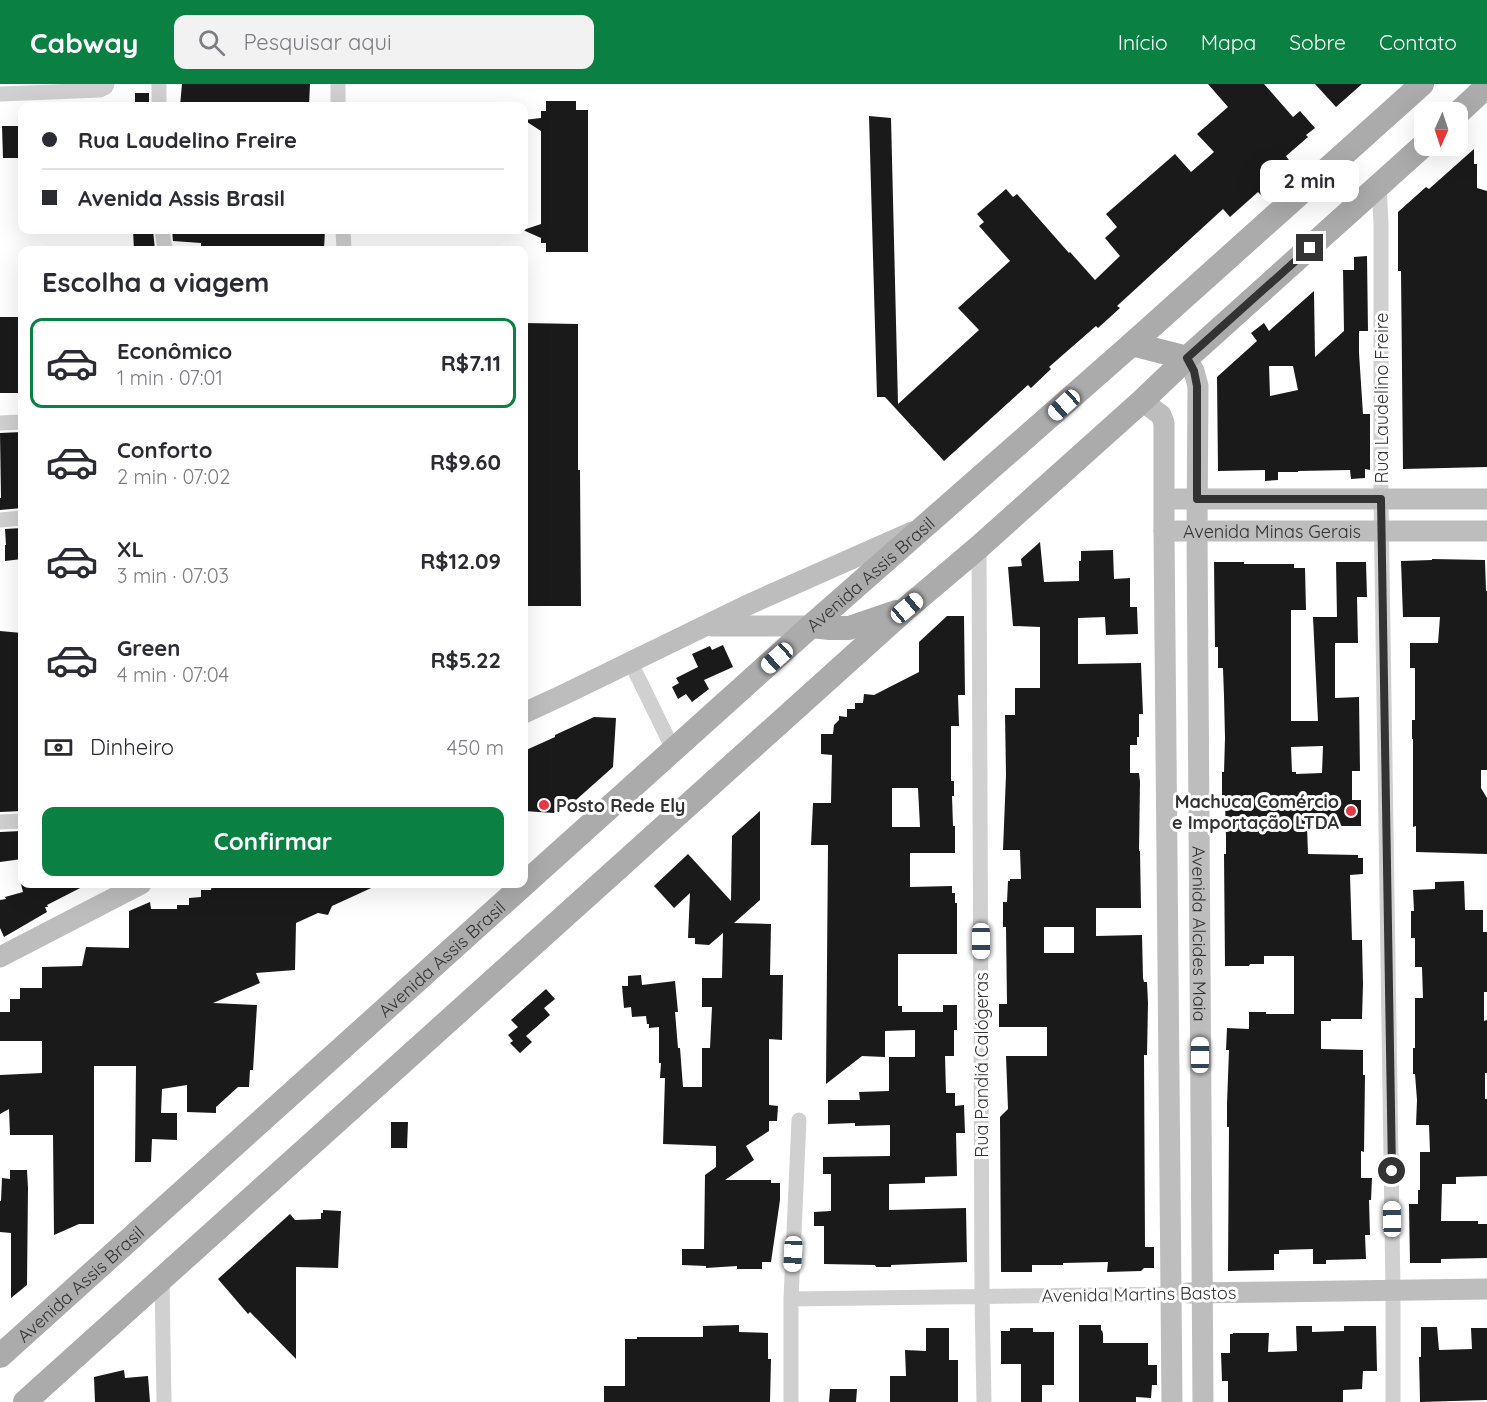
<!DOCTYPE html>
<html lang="pt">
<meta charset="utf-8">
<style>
:root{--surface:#fff;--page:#f2f2f3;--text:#2b2b33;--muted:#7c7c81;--line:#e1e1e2;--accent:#0b8043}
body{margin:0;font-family:Quicksand,sans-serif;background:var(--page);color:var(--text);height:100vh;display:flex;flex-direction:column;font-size:22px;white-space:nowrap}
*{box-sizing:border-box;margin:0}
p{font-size:20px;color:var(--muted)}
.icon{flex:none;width:33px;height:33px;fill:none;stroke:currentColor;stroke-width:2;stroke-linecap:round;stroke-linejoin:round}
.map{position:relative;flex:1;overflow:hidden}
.drawer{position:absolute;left:18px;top:162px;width:510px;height:642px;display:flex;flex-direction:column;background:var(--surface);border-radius:12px;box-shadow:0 6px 24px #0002}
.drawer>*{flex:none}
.hud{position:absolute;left:18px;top:18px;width:510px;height:132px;border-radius:12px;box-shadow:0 6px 24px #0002;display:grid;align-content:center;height:132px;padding:0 24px;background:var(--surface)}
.needle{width:39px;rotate:183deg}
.tools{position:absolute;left:1414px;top:18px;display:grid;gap:12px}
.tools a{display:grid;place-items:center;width:54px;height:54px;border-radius:12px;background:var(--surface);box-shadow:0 6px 24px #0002;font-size:30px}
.end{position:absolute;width:27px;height:27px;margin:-14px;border:8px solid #333;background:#fff;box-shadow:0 0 0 3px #fff}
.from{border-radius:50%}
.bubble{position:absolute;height:42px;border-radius:12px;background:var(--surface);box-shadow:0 6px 24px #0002;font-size:20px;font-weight:700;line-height:42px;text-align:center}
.car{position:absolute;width:18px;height:36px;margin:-18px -9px;border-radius:8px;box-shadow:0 0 4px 2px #0007;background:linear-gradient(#fff 24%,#345 0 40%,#fff 0 76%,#345 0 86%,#fff 0)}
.hud b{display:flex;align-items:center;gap:21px;height:57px;font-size:22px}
.hud b+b{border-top:2px solid var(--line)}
.hud i{width:15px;height:15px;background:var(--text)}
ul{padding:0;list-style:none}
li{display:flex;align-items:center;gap:18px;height:90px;margin:0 12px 9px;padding:0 12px;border:3px solid transparent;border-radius:12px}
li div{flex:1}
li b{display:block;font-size:22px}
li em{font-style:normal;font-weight:700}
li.on{border-color:var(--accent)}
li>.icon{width:54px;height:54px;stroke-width:1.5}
h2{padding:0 24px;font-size:27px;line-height:72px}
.pay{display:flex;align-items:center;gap:15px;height:66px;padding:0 24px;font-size:22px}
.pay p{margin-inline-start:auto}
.primary-button{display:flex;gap:12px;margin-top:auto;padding:12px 24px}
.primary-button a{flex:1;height:69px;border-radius:12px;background:var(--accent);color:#fff;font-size:24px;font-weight:700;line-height:69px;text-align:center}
header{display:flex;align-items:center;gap:36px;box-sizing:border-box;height:84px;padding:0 30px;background:var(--accent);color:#fff}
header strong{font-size:28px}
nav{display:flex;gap:33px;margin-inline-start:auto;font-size:21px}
.search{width:420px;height:54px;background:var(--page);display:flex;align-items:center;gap:15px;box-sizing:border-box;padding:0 21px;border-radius:12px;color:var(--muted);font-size:22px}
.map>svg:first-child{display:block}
.building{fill:#1a1a1a;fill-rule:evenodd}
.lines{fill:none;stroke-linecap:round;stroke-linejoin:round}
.street{stroke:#d0d0d0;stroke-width:15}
.secondary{stroke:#bdbdbd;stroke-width:21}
.primary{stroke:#ababab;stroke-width:24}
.route{stroke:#333;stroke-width:8}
.poi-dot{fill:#e63946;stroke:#fff;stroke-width:2}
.labels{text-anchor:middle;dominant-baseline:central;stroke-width:6;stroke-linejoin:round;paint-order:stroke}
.street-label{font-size:18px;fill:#333;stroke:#fff}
.poi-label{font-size:18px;font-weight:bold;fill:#333;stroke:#fff;text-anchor:end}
</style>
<header>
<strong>Cabway</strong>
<div class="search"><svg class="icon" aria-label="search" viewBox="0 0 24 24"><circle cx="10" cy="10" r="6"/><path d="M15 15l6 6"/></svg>Pesquisar aqui</div>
<nav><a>Início</a><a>Mapa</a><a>Sobre</a><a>Contato</a></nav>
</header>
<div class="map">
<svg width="1487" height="1318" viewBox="0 0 1487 1318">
<rect width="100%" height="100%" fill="#fff"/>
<path class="building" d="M182,0H310L309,22H180Z
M1208,0H1264L1293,33L1300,27L1315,44L1306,51L1308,53L1286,72L1291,79L1276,93L1280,97L1263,113L1258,108L1230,133L1223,125L1117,222L1120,224L1098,244L1096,242L1049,283L1051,285L1031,304L1028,301L944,377L885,313H877L869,32L891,34L898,320L979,246L958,224L1010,177L979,142L984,138L977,130L1006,105L1013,113L1017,110L1069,169L1070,168L1095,196L1120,172L1105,154L1117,143L1106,130L1175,70L1191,88L1214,68L1197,50L1228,23Z
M1315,0H1362L1336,23Z
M135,9H149V22H135Z
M546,17H576V26H588V168H546V159H541V154L523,146L541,140V47L524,36L541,34V27H546Z
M2,42H22V74H3Z
M1474,65V80H1477V104L1487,107V383L1403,385L1401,187H1398V128L1426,103L1429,105Z
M133,146H153L155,166H134Z
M172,146H325L324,165L201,166V159L173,157Z
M1367,172L1368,247H1359V269L1363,330H1370V386L1365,385V394L1351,395L1350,386L1298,387V388H1278V396L1265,397V386L1218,387L1217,293L1257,257L1251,249L1264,239L1269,247L1314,207L1315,273L1344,247L1343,186H1354V173ZM1269,282H1293L1298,306L1270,312Z
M0,233H22V309H0Z
M524,239L578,240V386H580L581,522H524Z
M22,348V424L0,426V414H1L0,349Z
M22,444V475L5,477V461H6L5,445Z
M1040,458L1044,498L1079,497V477H1081V467L1113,466L1114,495L1130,494V523H1137L1138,550L1106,551L1105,533L1078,534V580L1141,579L1143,630H1139V653H1137V661H1130V689H1139L1140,698L1139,767H1140L1141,824H1096V852L1142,851L1143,894L1144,898H1147L1148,919L1147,971H1144L1145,1163H1154V1184H1144L1141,1187L1107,1188L1108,1178L1063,1179V1181H1032V1188H1001L1000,1033L1008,1025L1006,972H1047V943H999V920H1007L1006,843H1003V818H1007L1008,797H1010V795H1021L1020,766H1003L1006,691L1005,631H1015V604H1040V543L1013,542L1008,483L1022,482L1021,475ZM1044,843H1074V869H1044Z
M1432,475L1485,476L1486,507H1487V686H1481V704L1487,714V770L1416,768V742L1413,743V655H1412V636H1415V584H1410V559H1438L1440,533H1403L1401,477L1432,476Z
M1214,478H1244V480H1294V484H1305L1306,526H1291V637H1318L1313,533H1337L1336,478H1366L1367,513H1357L1358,559H1335V614L1359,613L1360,687H1352V716H1361V742H1307L1308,770L1358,771V774H1363V790L1350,791L1352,856H1362L1363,900L1362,935H1331V937H1321V965L1363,966V991H1365L1364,1068L1361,1067V1094H1372L1371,1116H1369L1370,1151H1365L1366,1175L1326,1176V1180H1313V1165L1279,1166V1170H1274V1186L1228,1187L1229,1043H1227V1020L1229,966H1226L1227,944L1249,945V928H1266V930H1294V872H1264V880H1250L1249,882H1225L1224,770H1226V753L1225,717H1222V688H1224L1225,654L1224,612L1223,584H1218V563H1215ZM1323,662L1322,689L1296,690V688H1292L1291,663Z
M947,532H964L965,611H958L959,642H951V697H954V712H952L953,742H955V769H910V803L952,802V809H955V819H957V870H898V922H902V928H943V921H957V946H954V972H945L946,1009H955V1022L964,1021L965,1049H956L957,1092L925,1093V1099L889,1100V1126L966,1124L967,1178L891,1181V1183H876L875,1181L824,1180V1142H814V1128L831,1127V1090H823V1073L890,1072V1041L855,1042V1039L828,1040V1016H860L859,1008L889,1007V973H915V946L885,947V973L862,972L826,1000L828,761H811L813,719H831L832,671L821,670V650H833L834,641L839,636V632L847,633V625H855V619H863L864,610L874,611L919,588V558ZM892,704H918L920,743H892Z
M0,547L22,549V727L0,728Z
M723,561L733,583L704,596L709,605L692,618L686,610L678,615L672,603L679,599L676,594L698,583L692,570L710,562L712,566Z
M594,633L616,634L613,683L567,724L559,723L554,729L524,727V667L555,653V651Z
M760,727V816L734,839L771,840L770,891H783L782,956L769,955V1021L778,1022L777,1037H769V1047L746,1062L754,1076L725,1096H771V1099H780V1116L771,1178H762V1185H737V1182L706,1184V1182L682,1181V1165H704L705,1091L716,1083V1062L663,1060L665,994H660L661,979H659V943L649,944V940H647L646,932L632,933L631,923L624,924L622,902H628V892L641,891L642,901L675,897L678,928H675L678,964H680L683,1003H702V964H710L712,923H702V894H722L723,849L709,861L695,860V854H688L690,809L674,824L654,802L688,770L731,817L732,752Z
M22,747V775L0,778V748Z
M1464,797L1465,826H1483V848H1487V908H1484V937L1487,936V989H1485V1015H1487V1092L1456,1093V1100H1442L1441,1137H1478V1140H1487V1174L1441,1175V1179H1410L1409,1120H1418V1106H1420V1068H1430L1429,1041H1416L1417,1016L1415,990H1413V964H1415V914H1423L1422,883H1415V854H1411V827H1414L1413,806L1435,805V798Z
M21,800H88L47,821L48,823H45L47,828L4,853L0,844V816L6,815L5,813L23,808Z
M212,800H380L332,822L328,831L318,829L296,839L295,886L256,889L260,899L213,919L257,921L253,986H250L249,1003H238L216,1023V1029L187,1028V1001L162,1005L161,1029H177V1056L152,1055L151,1078H135L136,982H94V1140H79L54,1151L53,1051H10L9,1025L0,1030V991L42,989V957H0V928H10V915H20V904H42V883L82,882L86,863L129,864V827L150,818L151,825H177V821H189V814L201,813V806H211Z
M546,905L555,915L544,924L550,931L526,952L524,950L532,958L520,969L510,959L513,957L508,951L518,943L511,936Z
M391,1038H408L407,1064H391Z
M10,1086H27L28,1104L27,1201L11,1214V1149L0,1148V1117H1L2,1094L10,1095Z
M323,1126L341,1127L338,1184L296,1183V1275L250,1228L248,1230L218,1195L290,1130L295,1136L321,1135V1129H323Z
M739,1241V1248L768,1249V1275H771L770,1318H604V1302H625V1255H637V1253H703V1242Z
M1079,1241H1101V1247L1102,1246L1103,1250V1259H1148V1281H1157V1301H1152L1151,1314L1136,1313V1318H1079Z
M1296,1242H1312V1248L1344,1247V1242H1376L1377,1287H1363L1362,1305L1343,1306V1318H1228V1297H1222L1221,1269H1230V1250H1233V1249H1269L1268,1268L1297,1267Z
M1421,1243H1437L1439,1266L1472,1265L1471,1244H1487V1316L1420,1318L1419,1273H1421Z
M926,1244H949V1276H958V1318H890V1292H906L905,1266L926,1267Z
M1010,1244H1033V1248H1054V1301H1042V1318H1021V1280H1001V1247H1010Z
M124,1286L125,1294L148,1292L150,1318H95L94,1293Z
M830,1305H857L856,1318H829Z"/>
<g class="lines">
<path class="street" d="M338,0V22
M1,10L100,6L106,3L107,0
M159,22V0
M1379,102L1381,139V415L1393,1206V1318
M162,146L165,166
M343,146L344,166
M0,339L22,338
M0,436L22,434
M979,463L982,1212L984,1318
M631,579L674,667
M0,738L22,737
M162,1194L164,1318
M791,1215L1171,1210
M791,1318V1215L799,1036"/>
<g class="secondary">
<path id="s1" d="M1187,274L1194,287L1198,302L1197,448L1203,1318"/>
<path d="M1142,317L1161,331L1164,339V447L1172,1318"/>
<path d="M1165,415H1487"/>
<path id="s2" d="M1164,447H1487"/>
<path d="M712,542H811"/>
<path d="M524,629L563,611L752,519L912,448"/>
<path d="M0,873L141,800"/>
<path d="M1188,1209L1487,1205"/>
</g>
<g class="primary">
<path d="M1458,29L1487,2"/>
<path d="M1132,260L1187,274"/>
<path d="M811,542L830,544H849L896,528"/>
<path id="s3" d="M0,1272L811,542L1132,260L1422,0"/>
<path d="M25,1318L907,524L979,463L1142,317L1187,274L1425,60"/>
</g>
</g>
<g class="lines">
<path class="route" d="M1310,164L1187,274L1194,287L1197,302V415H1381L1392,1087"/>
</g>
<g class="poi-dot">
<circle cx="544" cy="721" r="6"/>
<circle cx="1351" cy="727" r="6"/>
</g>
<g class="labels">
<g class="street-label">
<text transform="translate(1381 314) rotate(-90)">Rua Laudelino Freire</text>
<text stroke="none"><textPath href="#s2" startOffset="108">Avenida Minas Gerais</textPath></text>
<text stroke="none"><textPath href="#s3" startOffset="1170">Avenida Assis Brasil</textPath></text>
<text stroke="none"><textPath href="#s1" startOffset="578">Avenida Alcides Maia</textPath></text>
<text stroke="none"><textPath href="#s3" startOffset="594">Avenida Assis Brasil</textPath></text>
<text transform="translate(981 981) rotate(-90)">Rua Pandiá Calógeras</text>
<text stroke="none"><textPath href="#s3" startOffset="108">Avenida Assis Brasil</textPath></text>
<text transform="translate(1139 1210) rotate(-1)">Avenida Martins Bastos</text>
</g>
<g class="poi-label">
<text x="1339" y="717">Machuca Comércio<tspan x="1339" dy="21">e Importação LTDA</tspan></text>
<text x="556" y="721" text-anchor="start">Posto Rede Ely</text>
</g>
</g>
</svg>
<div class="tools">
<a><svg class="needle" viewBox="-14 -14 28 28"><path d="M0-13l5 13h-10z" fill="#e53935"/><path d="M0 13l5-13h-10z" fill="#7c7c81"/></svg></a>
</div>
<i class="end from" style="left:1392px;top:1087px"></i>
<i class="end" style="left:1310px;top:164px"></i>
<div class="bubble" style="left:1260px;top:76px;width:99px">2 min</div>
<i class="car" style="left:1064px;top:321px;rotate:228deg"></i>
<i class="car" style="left:907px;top:524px;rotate:50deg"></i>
<i class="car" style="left:777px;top:574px;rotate:228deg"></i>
<i class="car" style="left:981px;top:857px;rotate:180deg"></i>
<i class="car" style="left:1200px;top:971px;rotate:0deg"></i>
<i class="car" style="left:1392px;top:1135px;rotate:359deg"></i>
<i class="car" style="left:793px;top:1170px;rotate:183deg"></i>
<div class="hud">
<b><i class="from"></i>Rua Laudelino Freire</b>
<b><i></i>Avenida Assis Brasil</b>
</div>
<section class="drawer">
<h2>Escolha a viagem</h2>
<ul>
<li class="on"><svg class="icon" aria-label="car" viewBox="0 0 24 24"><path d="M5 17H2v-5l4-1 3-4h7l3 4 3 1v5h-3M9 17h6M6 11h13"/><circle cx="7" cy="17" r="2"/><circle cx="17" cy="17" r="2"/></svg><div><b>Econômico</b><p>1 min · 07:01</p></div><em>R$7.11</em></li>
<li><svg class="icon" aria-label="car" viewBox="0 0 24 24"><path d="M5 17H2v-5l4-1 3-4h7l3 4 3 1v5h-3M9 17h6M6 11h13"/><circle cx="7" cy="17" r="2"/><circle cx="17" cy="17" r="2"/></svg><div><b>Conforto</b><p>2 min · 07:02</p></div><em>R$9.60</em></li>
<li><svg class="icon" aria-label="car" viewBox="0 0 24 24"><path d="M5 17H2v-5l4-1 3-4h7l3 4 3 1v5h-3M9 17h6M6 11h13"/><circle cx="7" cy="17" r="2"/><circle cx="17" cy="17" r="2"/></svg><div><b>XL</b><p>3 min · 07:03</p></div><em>R$12.09</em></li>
<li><svg class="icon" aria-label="car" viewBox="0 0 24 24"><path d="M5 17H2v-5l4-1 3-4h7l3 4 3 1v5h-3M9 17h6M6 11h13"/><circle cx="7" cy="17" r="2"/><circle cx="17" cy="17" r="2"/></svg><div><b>Green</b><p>4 min · 07:04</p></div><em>R$5.22</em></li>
</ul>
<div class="pay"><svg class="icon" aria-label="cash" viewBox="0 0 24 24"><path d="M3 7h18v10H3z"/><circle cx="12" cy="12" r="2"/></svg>Dinheiro<p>450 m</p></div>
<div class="primary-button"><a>Confirmar</a></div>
</section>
</div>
